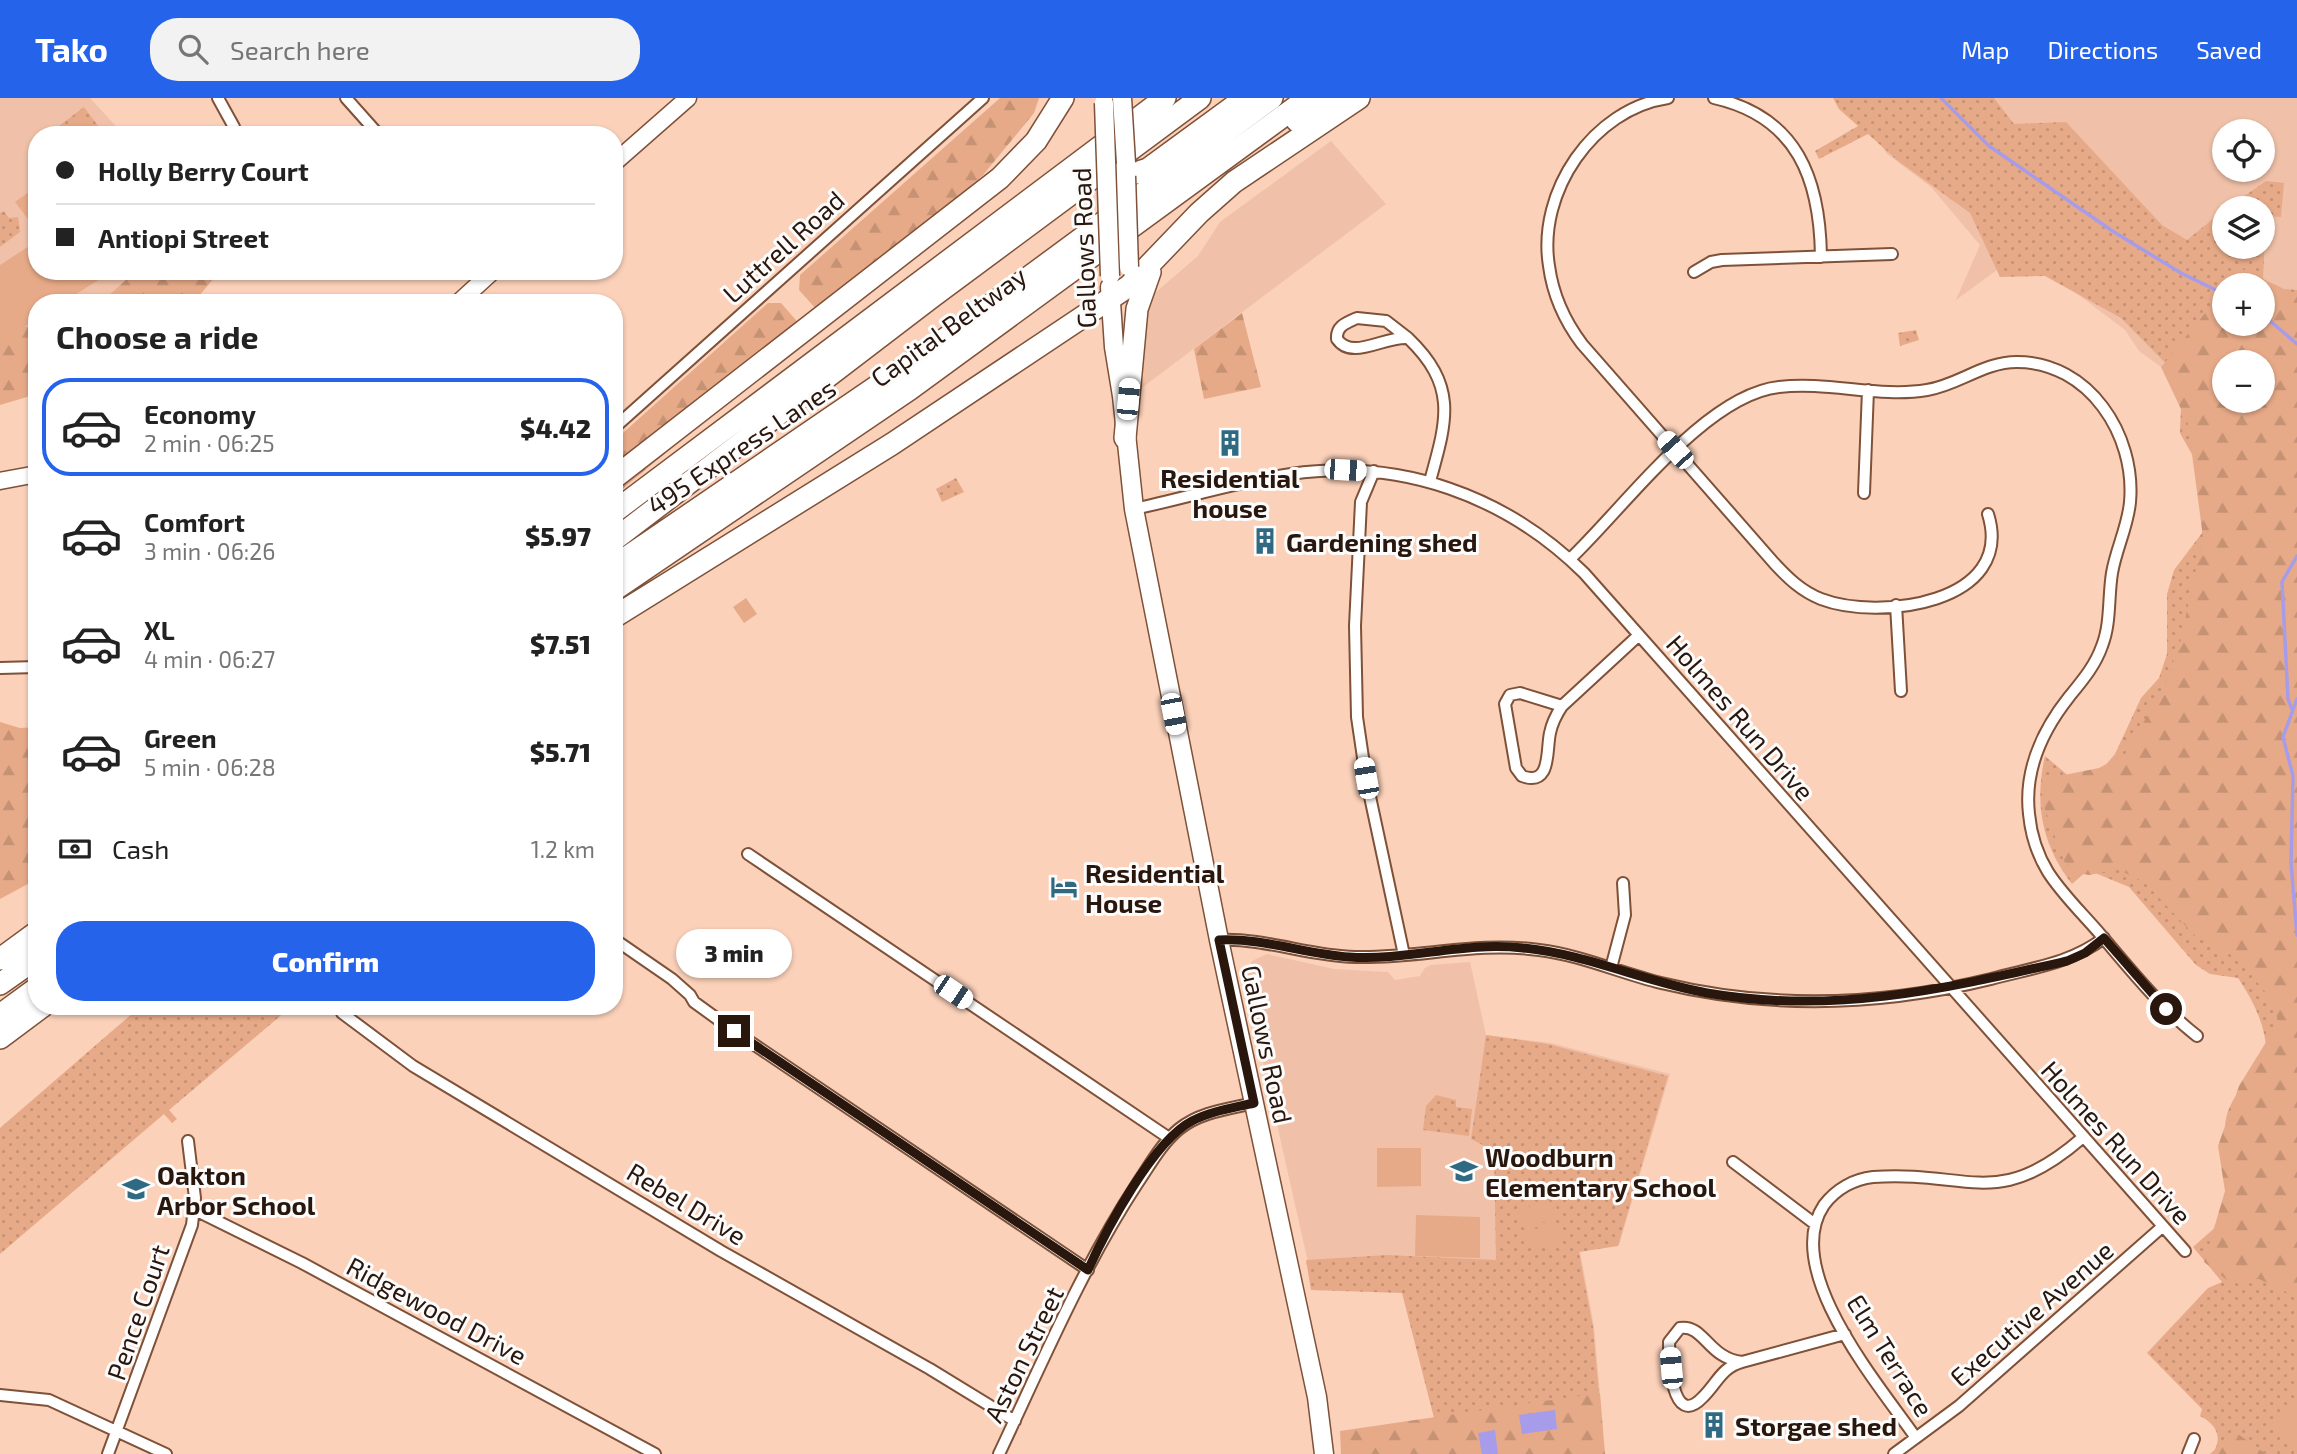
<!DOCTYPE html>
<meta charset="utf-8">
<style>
:root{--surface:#fff;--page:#f2f2f2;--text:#222;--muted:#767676;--line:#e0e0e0;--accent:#2563eb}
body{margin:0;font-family:"Exo 2",sans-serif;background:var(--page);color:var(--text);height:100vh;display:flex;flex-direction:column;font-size:26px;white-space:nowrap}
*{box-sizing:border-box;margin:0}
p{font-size:23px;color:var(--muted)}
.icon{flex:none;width:38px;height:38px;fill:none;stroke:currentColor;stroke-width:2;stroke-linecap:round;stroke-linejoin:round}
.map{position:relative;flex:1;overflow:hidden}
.drawer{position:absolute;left:28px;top:196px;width:595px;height:721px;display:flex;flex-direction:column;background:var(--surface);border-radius:28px;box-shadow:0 2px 5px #0004}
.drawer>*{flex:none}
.guide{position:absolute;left:28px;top:28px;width:595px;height:154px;border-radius:28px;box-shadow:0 2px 5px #0004;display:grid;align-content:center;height:154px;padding:0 28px;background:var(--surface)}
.tools{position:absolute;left:2212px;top:21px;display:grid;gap:14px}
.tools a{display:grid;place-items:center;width:63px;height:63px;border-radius:50%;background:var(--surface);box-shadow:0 2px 5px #0004;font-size:35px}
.end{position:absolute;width:32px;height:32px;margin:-16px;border:9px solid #29160c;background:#fff;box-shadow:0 0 0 4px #fff}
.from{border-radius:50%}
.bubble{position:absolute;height:49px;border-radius:24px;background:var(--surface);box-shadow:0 2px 5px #0004;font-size:23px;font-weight:800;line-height:49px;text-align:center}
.car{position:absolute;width:21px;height:42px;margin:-21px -10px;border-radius:9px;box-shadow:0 0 5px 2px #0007;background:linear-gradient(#fff 24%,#345 0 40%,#fff 0 76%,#345 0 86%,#fff 0)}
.guide b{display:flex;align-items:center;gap:24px;height:66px;font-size:26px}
.guide b+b{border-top:2px solid var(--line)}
.guide i{width:18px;height:18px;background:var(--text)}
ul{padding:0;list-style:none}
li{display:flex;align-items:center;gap:21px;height:98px;margin:0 14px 10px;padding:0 14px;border:4px solid transparent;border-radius:28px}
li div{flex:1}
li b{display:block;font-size:26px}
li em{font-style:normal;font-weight:800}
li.on{border-color:var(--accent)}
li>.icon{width:63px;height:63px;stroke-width:1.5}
h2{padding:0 28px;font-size:32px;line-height:84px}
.pay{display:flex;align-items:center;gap:18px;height:77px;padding:0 28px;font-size:26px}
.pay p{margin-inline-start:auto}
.primary-button{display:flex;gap:14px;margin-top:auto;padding:14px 28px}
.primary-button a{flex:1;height:80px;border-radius:28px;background:var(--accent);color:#fff;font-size:28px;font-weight:800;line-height:80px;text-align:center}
header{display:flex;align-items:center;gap:42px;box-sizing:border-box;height:98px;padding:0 35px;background:var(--accent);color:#fff}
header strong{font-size:33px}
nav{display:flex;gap:38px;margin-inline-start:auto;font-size:24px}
.search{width:490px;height:63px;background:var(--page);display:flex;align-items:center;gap:18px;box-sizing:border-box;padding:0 24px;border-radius:28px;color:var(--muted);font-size:26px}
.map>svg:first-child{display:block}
.built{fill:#f0c1a8;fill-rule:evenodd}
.green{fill:url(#green-dots);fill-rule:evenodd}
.forest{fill:url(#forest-firs);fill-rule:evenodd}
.pitch{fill:#e7aa88}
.water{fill:#a79ce9}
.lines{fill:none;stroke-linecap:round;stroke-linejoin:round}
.stream{stroke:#a79ce9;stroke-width:3.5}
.street-casing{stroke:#7e5138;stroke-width:14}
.secondary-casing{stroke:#7e5138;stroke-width:19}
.primary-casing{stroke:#7e5138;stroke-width:21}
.highway-casing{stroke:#7e5138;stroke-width:24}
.street{stroke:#fff;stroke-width:10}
.secondary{stroke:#fff;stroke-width:16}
.primary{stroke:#fff;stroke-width:18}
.highway{stroke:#fff;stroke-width:21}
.primary-bridge-casing{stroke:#7e5138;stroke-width:21;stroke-linecap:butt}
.primary-bridge{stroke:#fff;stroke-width:18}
.route{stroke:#29160c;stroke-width:9}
.labels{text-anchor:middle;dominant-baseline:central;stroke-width:6;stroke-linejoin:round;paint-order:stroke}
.street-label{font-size:26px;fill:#29160c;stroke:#fcfcfc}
.poi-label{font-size:26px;font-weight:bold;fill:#29160c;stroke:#fcfcfc;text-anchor:start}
</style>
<header>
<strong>Tako</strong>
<div class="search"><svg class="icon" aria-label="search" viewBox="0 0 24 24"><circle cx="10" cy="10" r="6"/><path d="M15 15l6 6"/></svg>Search here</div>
<nav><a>Map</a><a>Directions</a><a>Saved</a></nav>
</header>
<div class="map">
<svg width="2297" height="1356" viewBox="0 0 2297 1356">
<defs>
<pattern id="green-dots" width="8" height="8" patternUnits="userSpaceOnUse" patternTransform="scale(1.75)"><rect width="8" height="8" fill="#e7aa88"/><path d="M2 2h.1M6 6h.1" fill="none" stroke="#c69274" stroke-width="1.8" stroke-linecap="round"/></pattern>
<pattern id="forest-firs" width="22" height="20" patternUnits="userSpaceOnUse" patternTransform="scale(1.75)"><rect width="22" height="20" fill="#e7aa88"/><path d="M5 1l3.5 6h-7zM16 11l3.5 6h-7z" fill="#c69274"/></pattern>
</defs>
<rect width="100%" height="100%" fill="#fbd1ba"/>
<path class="built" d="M0,0H90L124,37H37V173H143L139,205H37V269L0,278Z
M1850,0H2297V197L2242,171L2224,187V192L2161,269L2139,253L2125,232L2047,173L2005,166L1956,202L1980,147L1931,89L1887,56ZM2224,33H2263V72H2224ZM2224,110H2263V149H2224Z
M1331,43L1386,106L1139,292L1142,206L1198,158L1220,124Z
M1267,856L1334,871L1388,874L1395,882L1420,878L1425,870L1431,867L1470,864L1486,937L1551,945L1670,976L1619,1147L1580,1153L1594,1228L1600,1295L1435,1318L1416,1177L1314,1191L1245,884L1252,863Z"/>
<path class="green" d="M1833,0H1994L2014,26L2066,24L2162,127L2187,142L2224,112V149H2263V110H2227L2266,83L2284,85L2281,119L2266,118L2263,180L2272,190L2297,192V1356H2212C2224,1340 2216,1326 2200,1318L2202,1311L2147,1255L2208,1190L2222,1184L2193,1149L2252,1097C2215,1039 2213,1012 2266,965C2269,934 2255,905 2238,880L2210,876L2196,867L2129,789L2088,772L2072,786C2042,747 2034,706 2045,658L2077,685L2103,670L2115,656L2141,600L2159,580L2167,556V496L2174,472L2202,435L2203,376L2180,335L2182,282L2121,220L2045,178L2000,179L1970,115L1898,63L1868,36L1819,61L1815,53L1858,28L1839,11ZM2224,187H2263V226H2224ZM2224,264H2263V303H2224Z
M84,9L105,37H47Z
M4,113L9,120L18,119L20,134L0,149V115Z
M1916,232L1919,242L1900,248L1898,235Z
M956,380L964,394L942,404L936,391Z
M141,908H292L169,1012L177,1021L172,1025L164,1016L0,1156V1030Z
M1486,937L1548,946L1668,978L1618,1148L1579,1154L1593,1229L1599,1296L1434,1320L1402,1195L1311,1192L1306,1162L1387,1157L1496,1162L1494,1053L1471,1041Z
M1436,997L1456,1002V1009L1472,1011L1469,1038L1423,1032L1426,1008Z"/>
<path class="forest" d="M1000,0H1039L1034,15L983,77L825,221L799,192L800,177Z
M2242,171L2297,197V1199L2257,1180L2227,1182L2204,1164L2225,1093L2218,1048L2239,988L2279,923L2266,895L2237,859L2196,839L2144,784L2117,771L2090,777L2075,775L2064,763L2043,706L2045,690L2054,679L2099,670L2125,656L2163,591L2180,545L2203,439L2188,326L2161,269L2224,192V226H2263V187H2228ZM2263,264V303H2224V264Z
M136,173H220L193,205H95L108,198Z
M768,205H781L808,236L614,398V343Z
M1242,215L1261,289L1204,301L1194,251Z
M0,228L37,229V296L0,307Z
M0,624L20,630L37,629V781L0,801Z
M1600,1295L1605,1356H1341L1340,1333Z
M2235,1334L2266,1356H2210Z"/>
<path class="pitch" d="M79,19L90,33L84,37H56Z
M37,88V133L15,104Z
M37,143V173L108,176L62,205H37V221L4,241L0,234V167Z
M746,500L757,516L744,525L733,509Z
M1377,1050H1421V1088L1377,1089Z
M1556,1105L1558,1122L1521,1128L1519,1110Z
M1416,1117L1480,1119V1160L1415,1158Z
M1559,1127L1562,1144L1525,1150L1523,1133Z
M2297,1299V1343L2294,1346L2273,1328Z"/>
<path class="water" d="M1555,1312L1557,1331L1522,1336L1519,1317Z
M1495,1332L1498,1356H1482L1478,1335Z"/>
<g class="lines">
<path class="stream" d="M1941,0L1989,48L2114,134L2181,175L2224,196
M2263,217L2297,246
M2297,601L2283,639L2293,678L2291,765L2297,837
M2292,611L2288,601L2282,484L2297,458"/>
<defs>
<path id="street" d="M218,0L234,29
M346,0L379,37
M1668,0C1593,11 1537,94 1549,168C1553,198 1564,222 1582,246L1774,465C1788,480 1801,493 1821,501C1878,523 2016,506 1988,416
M1714,0C1798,19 1820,82 1821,159
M1694,174L1711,164L1722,162L1892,156
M1357,220L1386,223L1408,240C1384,238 1352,263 1337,241C1336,228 1346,225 1357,220Z
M1408,240C1458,288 1447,322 1430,383
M614,330L983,0
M1374,373L1361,404L1355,528L1357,619L1366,680L1404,857
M1864,395L1868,292
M1134,411C1186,400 1239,383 1291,376C1401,360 1506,398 1584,475L2185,1153
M1570,461C1623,411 1705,297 1779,289C1828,283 1879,300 1927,292C1959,287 1983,264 2017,264C2089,264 2136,337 2130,404C2128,428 2116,451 2112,475C2108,500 2111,525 2102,548C2095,568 2082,583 2069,599C2042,633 2024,672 2029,716C2031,737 2037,756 2048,774C2062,796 2082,815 2100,836C2130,871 2160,909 2197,938
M1896,507L1901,593
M0,570L37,569
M1520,595L1562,608C1556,617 1552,625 1550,635C1546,652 1552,689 1522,678L1516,670L1505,606L1510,597Z
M1562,608L1639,537
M748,756L1169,1040
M614,841L672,881L690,897L694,904L734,933L1088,1172
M1219,842C1266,840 1308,858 1355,859C1418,861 1475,843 1539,852C1581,857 1620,875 1661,885C1772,912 1881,908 1991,881C2031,870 2070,866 2104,840
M1611,870L1625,817L1623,785
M342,915L413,968L721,1153L930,1271L1015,1323
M1733,1064L1815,1126
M195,1112L302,1165L655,1356
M1680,1230C1704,1226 1708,1260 1742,1264C1721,1270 1718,1284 1703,1299C1671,1333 1669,1259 1669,1244Z
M1742,1264L1845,1236
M0,1297L49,1302L166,1356
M1916,1340C1880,1288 1780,1172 1824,1107C1836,1091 1854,1081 1873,1079C1968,1072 1997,1114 2082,1040
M108,1356L192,1127L195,1100L188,1043
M999,1356C1042,1265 1082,1170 1137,1086C1150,1067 1161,1046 1179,1031C1200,1014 1228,1011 1254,1005
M1894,1356L1959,1308L2162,1129
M2188,1356L2194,1341"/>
<path id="secondary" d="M614,65L688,0
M458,205L493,173
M0,383L37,376"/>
<path id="primary" d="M1110,189L1114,249L1122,298L1134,411L1219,842L1317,1299L1324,1356"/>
<path id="highway" d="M1297,23L1331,0
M1108,74L1126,78L1148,71L1245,0
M1125,340L1137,211L1150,174
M614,380L1000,80L1036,43L1063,0
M614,414L1165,0
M614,442L932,199L1200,0
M614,468L930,252L1272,0
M614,492L910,291L1308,0
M614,519L892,346L1129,188L1199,115L1234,84L1359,0
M0,861L37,834
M0,886L37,860
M0,917L37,890
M0,940L43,908"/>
</defs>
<use href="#street" class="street-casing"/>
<use href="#secondary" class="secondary-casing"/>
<use href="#primary" class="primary-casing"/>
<use href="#highway" class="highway-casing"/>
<use href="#street" class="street"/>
<use href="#secondary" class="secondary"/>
<use href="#primary" class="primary"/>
<use href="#highway" class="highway"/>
<defs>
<path id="primary-bridge" d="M1122,0L1126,65
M1104,5L1110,178
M1126,78L1129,169"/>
</defs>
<use href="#primary-bridge" class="primary-bridge-casing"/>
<use href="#primary-bridge" class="primary-bridge"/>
</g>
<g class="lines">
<path class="route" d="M734,933L1088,1172C1106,1132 1153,1043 1192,1023C1211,1013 1233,1010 1254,1005L1219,842C1264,840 1305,856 1349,859C1408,863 1464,843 1523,850C1586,856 1645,884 1707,895C1834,917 1944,891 2067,863L2085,855L2104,840L2166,911"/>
</g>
<defs>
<symbol id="building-bare" viewBox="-9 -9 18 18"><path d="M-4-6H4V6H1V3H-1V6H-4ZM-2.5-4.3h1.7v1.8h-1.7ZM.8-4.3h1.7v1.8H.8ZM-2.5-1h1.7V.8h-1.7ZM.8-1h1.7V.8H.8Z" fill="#2f6982" stroke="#fcfcfc" stroke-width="2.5" paint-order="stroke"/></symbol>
<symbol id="hotel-bare" viewBox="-9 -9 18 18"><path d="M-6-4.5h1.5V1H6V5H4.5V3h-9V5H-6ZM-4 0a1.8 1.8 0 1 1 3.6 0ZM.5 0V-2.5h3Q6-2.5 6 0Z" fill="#2f6982" stroke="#fcfcfc" stroke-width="2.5" paint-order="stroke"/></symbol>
<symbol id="school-bare" viewBox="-9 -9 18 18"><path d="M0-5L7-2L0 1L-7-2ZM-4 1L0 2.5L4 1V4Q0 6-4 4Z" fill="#2f6982" stroke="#fcfcfc" stroke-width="2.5" paint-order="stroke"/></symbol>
</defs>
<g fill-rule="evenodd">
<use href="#building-bare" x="1211" y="326" width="38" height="38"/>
<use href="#building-bare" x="1246" y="424" width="38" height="38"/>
<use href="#hotel-bare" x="1045" y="770" width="38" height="38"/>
<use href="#school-bare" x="1445" y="1054" width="38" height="38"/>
<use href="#school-bare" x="117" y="1072" width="38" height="38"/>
<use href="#building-bare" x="1695" y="1308" width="38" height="38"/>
</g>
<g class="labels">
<g class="street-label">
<text transform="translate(783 148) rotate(-42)">Luttrell Road</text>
<text transform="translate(1083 150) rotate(-92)">Gallows Road</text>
<text transform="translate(948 228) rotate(-36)">Capital Beltway</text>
<text transform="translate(741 348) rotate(-34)">495 Express Lanes</text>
<text transform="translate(1741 619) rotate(49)">Holmes Run Drive</text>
<text transform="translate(1268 946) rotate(78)">Gallows Road</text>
<text transform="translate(2117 1044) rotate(48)">Holmes Run Drive</text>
<text transform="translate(687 1105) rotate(31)">Rebel Drive</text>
<text transform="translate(437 1212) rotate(28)">Ridgewood Drive</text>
<text transform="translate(137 1214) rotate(-71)">Pence Court</text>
<text transform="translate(2031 1215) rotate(-41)">Executive Avenue</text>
<text transform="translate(1023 1256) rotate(-64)">Aston Street</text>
<text transform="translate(1891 1257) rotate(58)">Elm Terrace</text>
</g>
<g class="poi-label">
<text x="1230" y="379" text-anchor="middle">Residential<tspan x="1230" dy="30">house</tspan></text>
<text x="1286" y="443">Gardening shed</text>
<text x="1085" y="774">Residential<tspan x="1085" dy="30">House</tspan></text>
<text x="1485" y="1058">Woodburn<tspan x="1485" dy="30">Elementary School</tspan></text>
<text x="157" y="1076">Oakton<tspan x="157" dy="30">Arbor School</tspan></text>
<text x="1735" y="1327">Storgae shed</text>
</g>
</g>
</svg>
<div class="tools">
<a><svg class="icon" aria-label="locate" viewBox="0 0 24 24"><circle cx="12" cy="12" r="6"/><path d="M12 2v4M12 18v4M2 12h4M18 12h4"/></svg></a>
<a><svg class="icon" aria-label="layers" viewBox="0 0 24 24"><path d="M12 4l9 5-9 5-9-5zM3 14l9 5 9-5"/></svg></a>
<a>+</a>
<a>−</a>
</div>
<i class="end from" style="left:2166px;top:911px"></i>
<i class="end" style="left:734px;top:933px"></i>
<div class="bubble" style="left:676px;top:831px;width:116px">3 min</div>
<i class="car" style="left:1128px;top:301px;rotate:5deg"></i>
<i class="car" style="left:1675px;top:352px;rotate:318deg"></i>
<i class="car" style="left:1345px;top:372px;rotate:93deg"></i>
<i class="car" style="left:1173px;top:616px;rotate:169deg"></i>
<i class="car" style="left:1366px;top:680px;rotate:350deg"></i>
<i class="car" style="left:953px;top:894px;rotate:124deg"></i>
<i class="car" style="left:1671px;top:1270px;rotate:355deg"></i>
<div class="guide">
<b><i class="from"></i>Holly Berry Court</b>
<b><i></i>Antiopi Street</b>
</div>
<section class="drawer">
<h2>Choose a ride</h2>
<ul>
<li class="on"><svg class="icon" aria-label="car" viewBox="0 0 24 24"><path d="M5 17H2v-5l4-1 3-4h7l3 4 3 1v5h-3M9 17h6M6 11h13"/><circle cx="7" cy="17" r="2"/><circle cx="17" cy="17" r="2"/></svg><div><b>Economy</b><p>2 min · 06:25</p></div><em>$4.42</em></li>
<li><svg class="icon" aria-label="car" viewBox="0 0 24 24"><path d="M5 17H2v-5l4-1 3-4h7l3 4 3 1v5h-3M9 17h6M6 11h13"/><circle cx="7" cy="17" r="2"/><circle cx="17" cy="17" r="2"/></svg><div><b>Comfort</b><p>3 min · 06:26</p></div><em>$5.97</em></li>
<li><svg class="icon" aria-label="car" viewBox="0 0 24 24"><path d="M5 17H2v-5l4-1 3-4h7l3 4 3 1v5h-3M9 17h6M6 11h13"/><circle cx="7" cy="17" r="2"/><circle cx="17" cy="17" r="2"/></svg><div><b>XL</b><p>4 min · 06:27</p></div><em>$7.51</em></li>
<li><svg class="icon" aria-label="car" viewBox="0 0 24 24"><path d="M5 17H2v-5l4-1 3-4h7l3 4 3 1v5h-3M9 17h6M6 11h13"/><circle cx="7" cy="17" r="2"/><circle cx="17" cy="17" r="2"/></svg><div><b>Green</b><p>5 min · 06:28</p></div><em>$5.71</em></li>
</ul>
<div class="pay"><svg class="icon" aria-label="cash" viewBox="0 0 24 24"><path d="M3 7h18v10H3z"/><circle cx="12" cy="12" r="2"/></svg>Cash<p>1.2 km</p></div>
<div class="primary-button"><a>Confirm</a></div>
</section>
</div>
